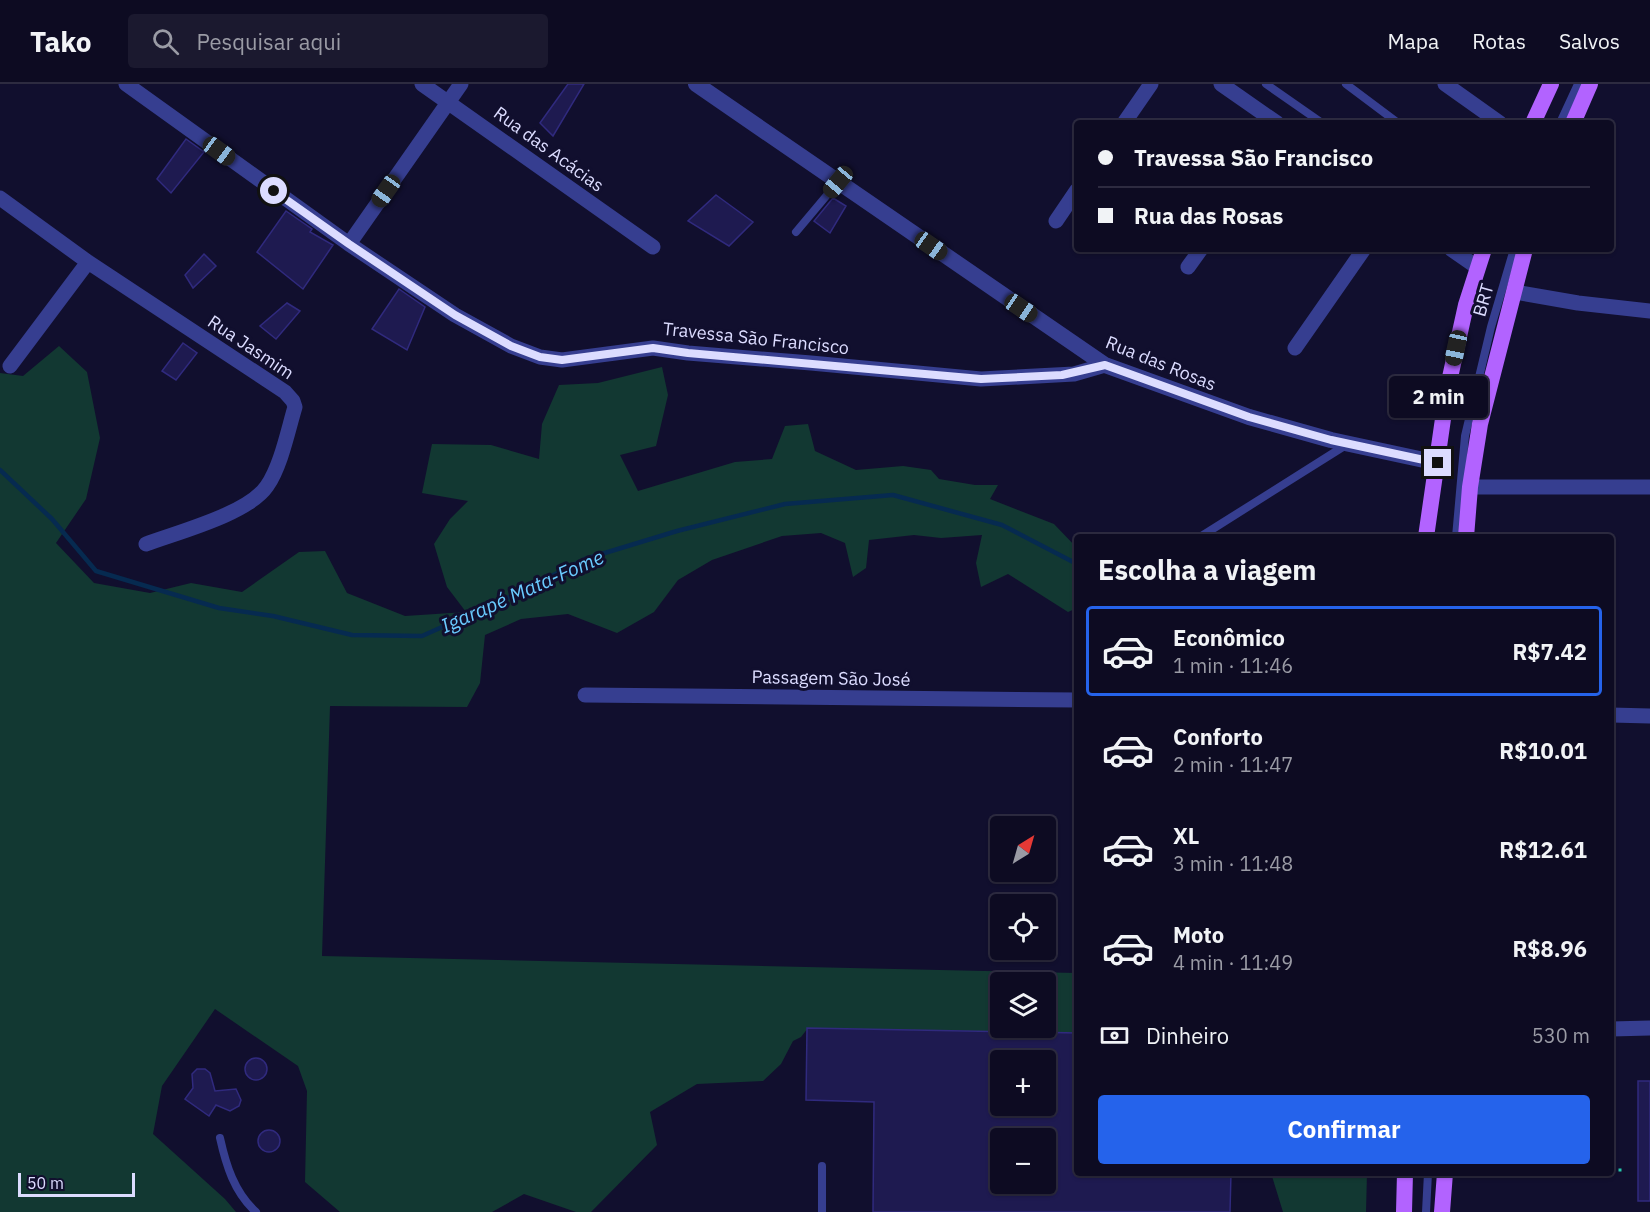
<!DOCTYPE html>
<html lang="pt">
<meta charset="utf-8">
<style>
:root{--surface:#0d0b22;--page:#1b192f;--text:#f1f3f6;--muted:#9a9ba5;--line:#2d2b40;--accent:#2563eb}
body{margin:0;font-family:"IBM Plex Sans",sans-serif;background:var(--page);color:var(--text);height:100vh;display:flex;flex-direction:column;font-size:22px;white-space:nowrap}
*{box-sizing:border-box;margin:0}
p{font-size:20px;color:var(--muted)}
.icon{flex:none;width:33px;height:33px;fill:none;stroke:currentColor;stroke-width:2;stroke-linecap:round;stroke-linejoin:round}
.map{position:relative;flex:1;overflow:hidden}
.panel{position:absolute;left:1074px;top:450px;width:540px;height:642px;display:flex;flex-direction:column;background:var(--surface);border-radius:6px;box-shadow:0 2px 4px #0004,0 0 0 2px var(--line)}
.panel>*{flex:none}
.top-card{position:absolute;left:1074px;top:36px;width:540px;height:132px;border-radius:6px;box-shadow:0 2px 4px #0004,0 0 0 2px var(--line);display:grid;align-content:center;height:132px;padding:0 24px;background:var(--surface)}
.needle{width:39px;rotate:37deg}
.tools{position:absolute;left:990px;top:732px;display:grid;gap:12px}
.tools a{display:grid;place-items:center;width:66px;height:66px;border-radius:6px;background:var(--surface);box-shadow:0 2px 4px #0004,0 0 0 2px var(--line);font-size:30px}
.scale{position:absolute;left:18px;bottom:15px;width:117px;box-sizing:border-box;padding-left:6px;border:3px solid #dcdcff;border-top:0;font-size:16px;line-height:21px;white-space:nowrap;color:#dcdcff;-webkit-text-stroke:4px #110f2e;paint-order:stroke}
.end{position:absolute;width:27px;height:27px;margin:-14px;border:8px solid #dcdcff;background:#111;box-shadow:0 0 0 3px #111}
.from{border-radius:50%}
.bubble{position:absolute;height:42px;border-radius:6px;background:var(--surface);box-shadow:0 2px 4px #0004,0 0 0 2px var(--line);font-size:20px;font-weight:700;line-height:42px;text-align:center}
.car{position:absolute;width:18px;height:36px;margin:-18px -9px;border-radius:8px;box-shadow:0 0 4px 2px #0007;background:linear-gradient(#222 24%,#8ab4d8 0 40%,#222 0 76%,#8ab4d8 0 86%,#222 0)}
.top-card b{display:flex;align-items:center;gap:21px;height:57px;font-size:22px}
.top-card b+b{border-top:2px solid var(--line)}
.top-card i{width:15px;height:15px;background:var(--text)}
ul{padding:0;list-style:none}
li{display:flex;align-items:center;gap:18px;height:90px;margin:0 12px 9px;padding:0 12px;border:3px solid transparent;border-radius:6px}
li div{flex:1}
li b{display:block;font-size:22px}
li em{font-style:normal;font-weight:700}
li.selected{border-color:var(--accent)}
li>.icon{width:54px;height:54px;stroke-width:1.5}
h2{padding:0 24px;font-size:27px;line-height:72px}
.pay{display:flex;align-items:center;gap:15px;height:66px;padding:0 24px;font-size:22px}
.pay p{margin-inline-start:auto}
.action{display:flex;gap:12px;margin-top:auto;padding:12px 24px}
.action a{flex:1;height:69px;border-radius:6px;background:var(--accent);color:#fff;font-size:24px;font-weight:700;line-height:69px;text-align:center}
header{display:flex;align-items:center;gap:36px;box-sizing:border-box;height:84px;padding:0 30px;background:var(--surface);border-bottom:2px solid var(--line)}
header strong{font-size:28px}
nav{display:flex;gap:33px;margin-inline-start:auto;font-size:21px}
.search{width:420px;height:54px;background:var(--page);display:flex;align-items:center;gap:15px;box-sizing:border-box;padding:0 21px;border-radius:6px;color:var(--muted);font-size:22px}
.map>svg:first-child{display:block}
.green{fill:#123832;fill-rule:evenodd}
.lines{fill:none;stroke-linecap:round;stroke-linejoin:round}
.stream{stroke:#062a50;stroke-width:4.5}
.building{fill:#1e1a50;stroke:#302a7e;stroke-width:1.5;fill-rule:evenodd}
.path{stroke:#26c9ac;stroke-width:3;stroke-dasharray:3 4.5;stroke-linecap:butt}
.service{stroke:#363e90;stroke-width:8}
.minor{stroke:#363e90;stroke-width:15}
.tertiary{stroke:#363e90;stroke-width:16}
.primary{stroke:#b263ff;stroke-width:16}
.route{stroke:#dcdcff;stroke-width:8}
.labels{text-anchor:middle;dominant-baseline:central;stroke-width:6;stroke-linejoin:round;paint-order:stroke}
.street-label{font-size:18px;fill:#dcdcff;stroke:#110f2e}
.water-label{font-size:20px;font-style:italic;fill:#6acbff;stroke:#110f2e}
</style>
<header>
<strong>Tako</strong>
<div class="search"><svg class="icon" aria-label="search" viewBox="0 0 24 24"><circle cx="10" cy="10" r="6"/><path d="M15 15l6 6"/></svg>Pesquisar aqui</div>
<nav><a>Mapa</a><a>Rotas</a><a>Salvos</a></nav>
</header>
<div class="map">
<svg width="1650" height="1128" viewBox="0 0 1650 1128">
<rect width="100%" height="100%" fill="#110f2e"/>
<path class="green" d="M59,262L87,288L100,354L86,415L56,459L94,499L150,509L191,499L242,508L299,468L325,467L347,509L405,532L466,528L447,503L434,460L450,435L468,417L422,409L432,360L491,361L539,375L542,340L559,301L598,299L662,283L668,311L656,362L620,371L638,407L735,378L772,375L785,342L808,340L815,367L856,386L903,382L931,386L939,395L975,401H998L990,415L1054,440L1077,464V524L1068,528L1008,490L981,503L976,479L982,451L941,454L914,451L869,456L866,484L853,493L845,459L821,449L782,452L712,476L678,496L654,528L617,549L568,530L521,535L485,551L480,599L467,623L330,622L322,872L1077,889V949L808,944L801,953L793,957L781,980L763,997L697,1000L650,1028L657,1061L591,1128H576L524,1110L492,1128H340L305,1098L307,1007L298,982L215,925L162,1002L153,1050L225,1115L236,1128H0V289L23,292ZM1000,898H1046V944H1000Z
M1271,1089H1367L1366,1128H1283Z"/>
<g class="lines">
<path class="stream" d="M0,386L52,435L96,487L219,524L273,532L352,551L422,552L514,511L585,475L677,447L785,420L893,411L1002,441L1077,480"/>
</g>
<path class="building" d="M568,0H584L553,52L540,39Z
M186,55L204,68L171,109L157,95Z
M716,111L753,138L729,162L688,137Z
M833,114L846,122L830,149L814,137Z
M286,127L312,145L310,148L333,161L303,205L257,168Z
M204,170L216,182L193,204L185,191Z
M399,205L425,223L407,266L372,245Z
M287,219L300,227L276,255L260,242Z
M183,259L197,269L176,296L162,287Z
M807,944L1077,949V1089H1231L1230,1128H873L874,1018L806,1016ZM1000,976H1046V1022H1000ZM1000,1054H1046V1100H1000Z
M245 985a11 11 0 1 1 22 0a11 11 0 1 1-22 0Z
M197,985H205L210,989L215,1007L236,1005L241,1016L239,1022L230,1027L216,1021L209,1032L185,1015L193,1004L192,990Z
M1638,997H1650V1117H1638Z
M258 1057a11 11 0 1 1 22 0a11 11 0 1 1-22 0Z"/>
<g class="lines">
<path class="path" d="M1611,1086H1625"/>
<path class="service" d="M1266,0L1322,39
M1346,0L1398,39
M1560,39L1578,0
M796,148L838,98
M1200,453L1346,361
M1456,453L1465,352L1491,243L1514,165
M220,1054C226,1081 234,1108 256,1128
M822,1082V1128
M1426,1128L1428,1089"/>
<path class="minor" d="M126,0L349,160L455,231L511,262L540,273L562,276L653,264L688,269L811,279L981,295L1074,290L1105,281
M422,0L653,163
M1221,0L1277,39
M1445,0L1500,39
M1124,39L1151,0
M0,114L88,178L285,308L293,317L295,323C288,346 281,382 267,402C248,430 178,448 146,460
M1056,137L1077,106
M349,160L461,0
M1451,165L1477,183
M1188,183L1201,165
M1515,208L1578,219L1650,227
M1295,264L1364,165
M10,282L88,178
M1470,403H1650
M585,611L1077,616
M1611,631L1650,632
M1611,945L1650,944"/>
<path class="tertiary" d="M696,0L1105,281L1249,333L1331,356L1438,379"/>
<path class="primary" d="M1533,39L1551,0
M1573,39L1590,0
M1426,453L1447,307L1466,221L1484,165
M1466,453L1470,403L1480,340L1525,165
M1404,1128L1405,1089
M1442,1128L1445,1089"/>
</g>
<g class="lines">
<path class="route" d="M274,107L349,160L455,231L511,262L540,273L562,276L653,264L688,269L981,295L1062,291L1105,281L1249,333L1331,356L1438,379"/>
</g>
<g class="labels">
<g class="street-label">
<text transform="translate(549 65) rotate(36)">Rua das Acácias</text>
<text transform="translate(1483 216) rotate(-74)">BRT</text>
<text transform="translate(756 254) rotate(6)">Travessa São Francisco</text>
<text transform="translate(251 263) rotate(34)">Rua Jasmim</text>
<text transform="translate(1161 279) rotate(22)">Rua das Rosas</text>
<text transform="translate(831 594) rotate(1)">Passagem São José</text>
</g>
<g class="water-label">
<text transform="translate(522 507) rotate(-24)">Igarapé Mata-Fome</text>
</g>
</g>
</svg>
<div class="tools">
<a><svg class="needle" viewBox="-14 -14 28 28"><path d="M0-13l5 13h-10z" fill="#e53935"/><path d="M0 13l5-13h-10z" fill="#9a9ba5"/></svg></a>
<a><svg class="icon" aria-label="locate" viewBox="0 0 24 24"><circle cx="12" cy="12" r="6"/><path d="M12 2v4M12 18v4M2 12h4M18 12h4"/></svg></a>
<a><svg class="icon" aria-label="layers" viewBox="0 0 24 24"><path d="M12 4l9 5-9 5-9-5zM3 14l9 5 9-5"/></svg></a>
<a>+</a>
<a>−</a>
</div>
<div class="scale">50 m</div>
<i class="end from" style="left:274px;top:107px"></i>
<i class="end" style="left:1438px;top:379px"></i>
<div class="bubble" style="left:1389px;top:292px;width:99px">2 min</div>
<i class="car" style="left:219px;top:67px;rotate:126deg"></i>
<i class="car" style="left:838px;top:98px;rotate:220deg"></i>
<i class="car" style="left:386px;top:107px;rotate:215deg"></i>
<i class="car" style="left:931px;top:162px;rotate:125deg"></i>
<i class="car" style="left:1021px;top:224px;rotate:124deg"></i>
<i class="car" style="left:1456px;top:264px;rotate:192deg"></i>
<div class="top-card">
<b><i class="from"></i>Travessa São Francisco</b>
<b><i></i>Rua das Rosas</b>
</div>
<section class="panel">
<h2>Escolha a viagem</h2>
<ul>
<li class="selected"><svg class="icon" aria-label="car" viewBox="0 0 24 24"><path d="M5 17H2v-5l4-1 3-4h7l3 4 3 1v5h-3M9 17h6M6 11h13"/><circle cx="7" cy="17" r="2"/><circle cx="17" cy="17" r="2"/></svg><div><b>Econômico</b><p>1 min · 11:46</p></div><em>R$7.42</em></li>
<li><svg class="icon" aria-label="car" viewBox="0 0 24 24"><path d="M5 17H2v-5l4-1 3-4h7l3 4 3 1v5h-3M9 17h6M6 11h13"/><circle cx="7" cy="17" r="2"/><circle cx="17" cy="17" r="2"/></svg><div><b>Conforto</b><p>2 min · 11:47</p></div><em>R$10.01</em></li>
<li><svg class="icon" aria-label="car" viewBox="0 0 24 24"><path d="M5 17H2v-5l4-1 3-4h7l3 4 3 1v5h-3M9 17h6M6 11h13"/><circle cx="7" cy="17" r="2"/><circle cx="17" cy="17" r="2"/></svg><div><b>XL</b><p>3 min · 11:48</p></div><em>R$12.61</em></li>
<li><svg class="icon" aria-label="car" viewBox="0 0 24 24"><path d="M5 17H2v-5l4-1 3-4h7l3 4 3 1v5h-3M9 17h6M6 11h13"/><circle cx="7" cy="17" r="2"/><circle cx="17" cy="17" r="2"/></svg><div><b>Moto</b><p>4 min · 11:49</p></div><em>R$8.96</em></li>
</ul>
<div class="pay"><svg class="icon" aria-label="cash" viewBox="0 0 24 24"><path d="M3 7h18v10H3z"/><circle cx="12" cy="12" r="2"/></svg>Dinheiro<p>530 m</p></div>
<div class="action"><a>Confirmar</a></div>
</section>
</div>
